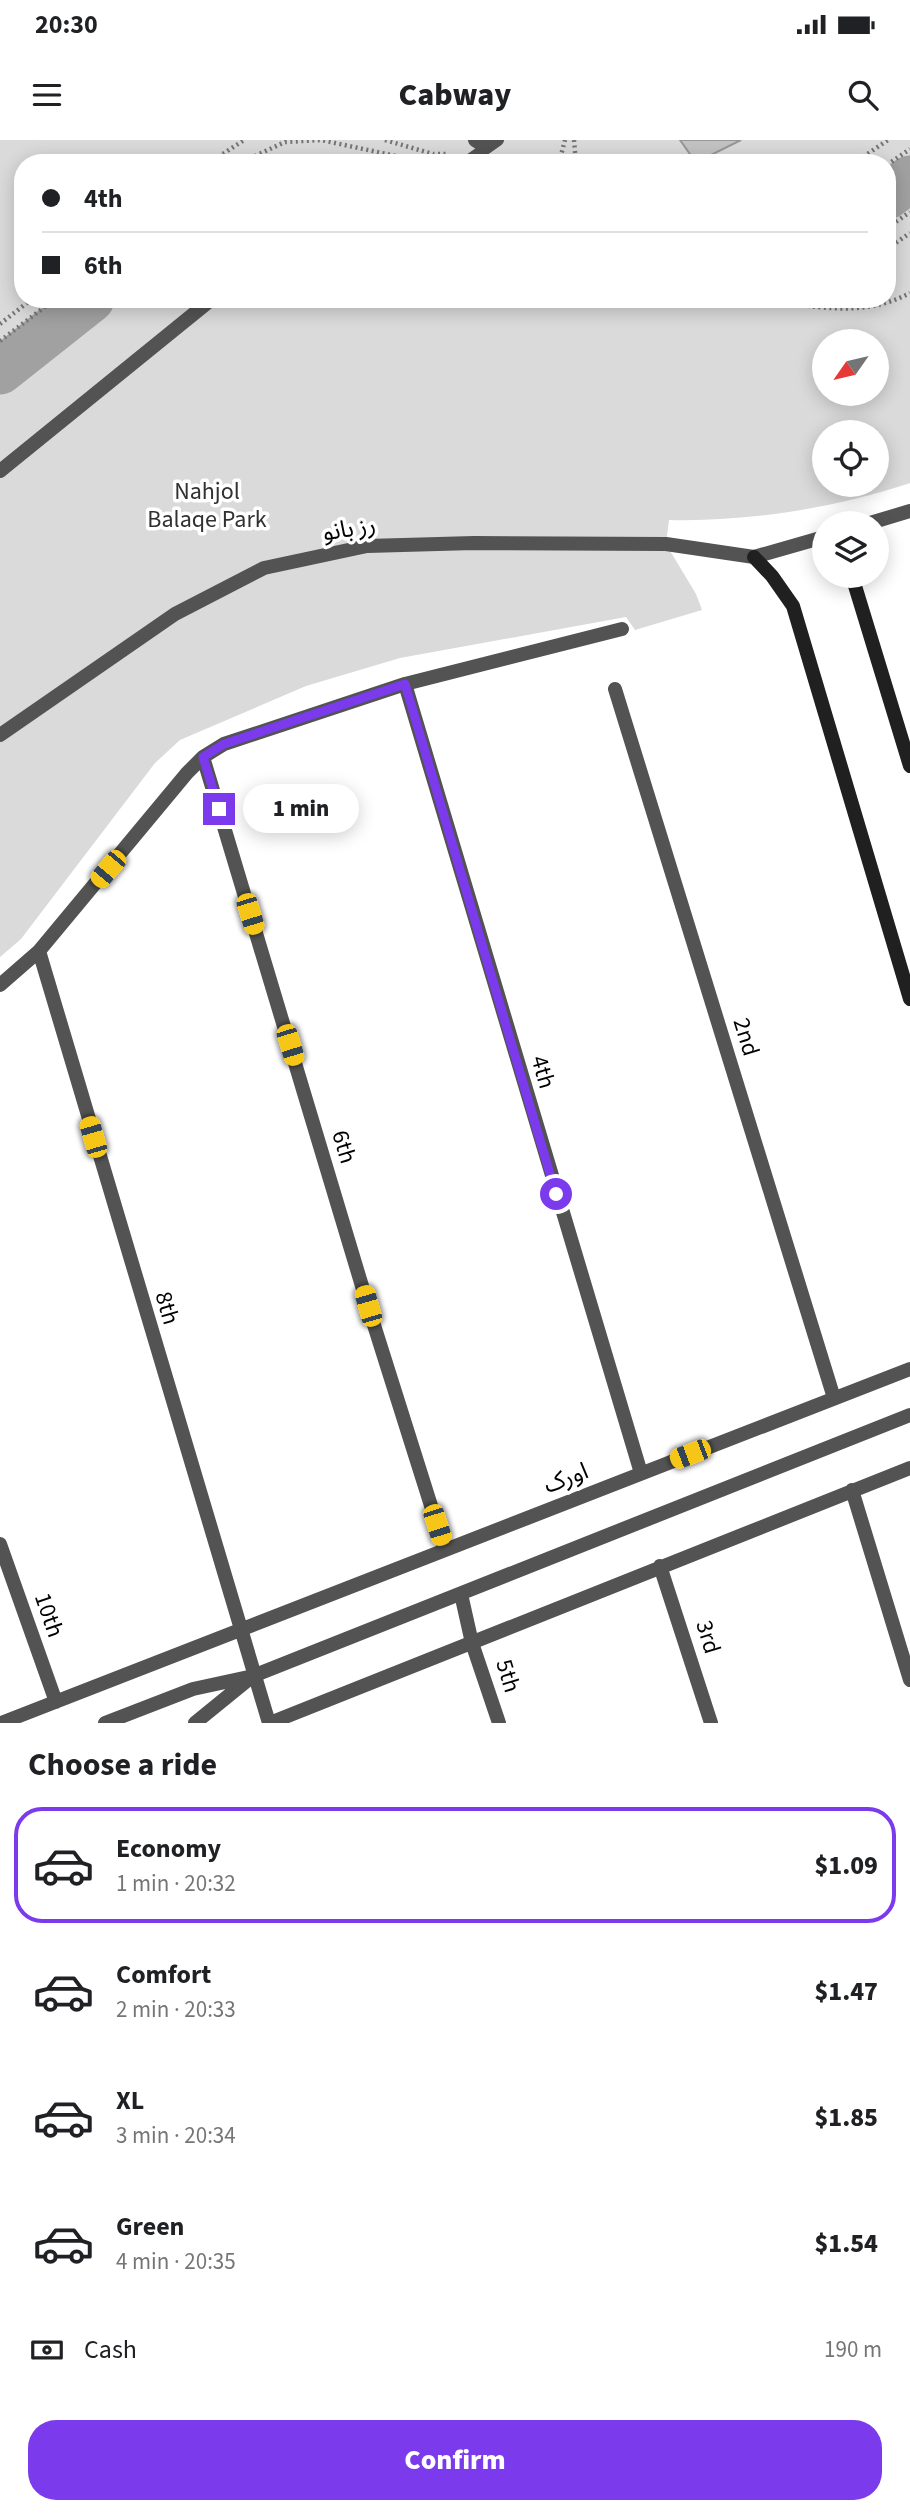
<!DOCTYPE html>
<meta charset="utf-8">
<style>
:root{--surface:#fff;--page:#f6f6f6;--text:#202124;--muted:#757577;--line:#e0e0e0;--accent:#7c3aed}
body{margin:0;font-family:"Source Sans 3","Noto Sans Arabic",sans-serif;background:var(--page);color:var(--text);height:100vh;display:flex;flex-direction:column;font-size:26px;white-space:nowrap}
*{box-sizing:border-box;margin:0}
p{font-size:23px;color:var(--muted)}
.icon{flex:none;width:38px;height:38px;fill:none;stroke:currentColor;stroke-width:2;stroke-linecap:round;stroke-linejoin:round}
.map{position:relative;height:1583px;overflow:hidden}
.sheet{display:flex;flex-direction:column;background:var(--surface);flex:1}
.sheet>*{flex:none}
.hud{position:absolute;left:14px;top:14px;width:882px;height:154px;border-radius:28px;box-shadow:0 4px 18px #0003;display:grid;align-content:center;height:154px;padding:0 28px;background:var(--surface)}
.needle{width:46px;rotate:236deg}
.fabs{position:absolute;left:812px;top:189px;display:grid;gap:14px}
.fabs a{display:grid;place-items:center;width:77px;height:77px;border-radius:50%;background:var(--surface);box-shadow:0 4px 18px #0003;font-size:35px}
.end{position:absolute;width:32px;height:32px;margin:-16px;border:9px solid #7c3aed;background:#fff;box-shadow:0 0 0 4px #fff}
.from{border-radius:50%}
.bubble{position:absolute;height:49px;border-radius:24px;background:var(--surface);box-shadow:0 4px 18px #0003;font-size:23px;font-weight:800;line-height:49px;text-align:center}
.car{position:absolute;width:21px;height:42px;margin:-21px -10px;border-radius:9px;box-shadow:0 0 5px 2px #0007;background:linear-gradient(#f5c518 24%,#345 0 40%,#f5c518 0 76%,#345 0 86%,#f5c518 0)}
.hud b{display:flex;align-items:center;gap:24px;height:66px;font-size:26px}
.hud b+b{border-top:2px solid var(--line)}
.hud i{width:18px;height:18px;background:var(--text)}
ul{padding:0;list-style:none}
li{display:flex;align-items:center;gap:21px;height:116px;margin:0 14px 10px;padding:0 14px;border:4px solid transparent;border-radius:28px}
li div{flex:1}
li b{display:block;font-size:26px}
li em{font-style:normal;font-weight:800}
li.active{border-color:var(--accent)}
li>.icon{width:63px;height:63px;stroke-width:1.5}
h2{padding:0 28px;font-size:32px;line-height:84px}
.pay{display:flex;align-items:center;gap:18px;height:77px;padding:0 28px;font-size:26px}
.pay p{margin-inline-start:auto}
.cta{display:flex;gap:14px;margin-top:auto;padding:14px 28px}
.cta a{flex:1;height:80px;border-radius:28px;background:var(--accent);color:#fff;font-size:28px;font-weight:800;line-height:80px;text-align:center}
.status{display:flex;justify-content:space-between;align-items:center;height:49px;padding:0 35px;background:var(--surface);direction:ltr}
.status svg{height:19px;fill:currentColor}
header{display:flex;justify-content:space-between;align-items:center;height:91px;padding:0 28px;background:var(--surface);font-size:32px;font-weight:800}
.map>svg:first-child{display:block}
.green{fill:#dadada;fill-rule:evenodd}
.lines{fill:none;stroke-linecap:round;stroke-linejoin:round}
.river{stroke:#a1a1a1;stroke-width:47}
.building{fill:#c3c3c3;stroke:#979797;stroke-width:2}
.path{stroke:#757575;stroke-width:4.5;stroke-dasharray:2 3.5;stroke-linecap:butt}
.service{stroke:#535353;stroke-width:12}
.minor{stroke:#535353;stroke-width:14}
.tertiary{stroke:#535353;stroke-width:14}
.secondary{stroke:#202020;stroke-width:14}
.route{stroke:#7c3aed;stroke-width:9}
.labels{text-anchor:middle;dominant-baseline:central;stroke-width:7;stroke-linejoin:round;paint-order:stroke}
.park-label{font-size:24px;fill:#313131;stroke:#fff}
.street-label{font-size:24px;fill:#000;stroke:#fff}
</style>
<div class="status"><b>20:30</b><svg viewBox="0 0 49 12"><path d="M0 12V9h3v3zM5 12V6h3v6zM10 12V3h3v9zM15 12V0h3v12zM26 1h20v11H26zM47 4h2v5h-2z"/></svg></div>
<header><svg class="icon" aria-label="menu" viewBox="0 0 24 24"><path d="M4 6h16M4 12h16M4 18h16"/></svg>Cabway<svg class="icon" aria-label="search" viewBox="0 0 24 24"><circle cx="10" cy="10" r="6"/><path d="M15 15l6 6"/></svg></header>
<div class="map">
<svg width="910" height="1583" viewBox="0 0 910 1583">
<rect width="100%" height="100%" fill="#fff"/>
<path class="green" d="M0,0H910V343C834,368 749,382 669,380L666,404L696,454L702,470L635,490L626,477L400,518L306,546L180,600L155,623L21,799L0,817ZM23,23H887V159H23ZM824,201H877V254H824ZM824,292H877V345H824Z"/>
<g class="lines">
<path class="river" d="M887,56L910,39
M0,231L91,159"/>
</g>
<path class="building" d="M680,0H741L701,20L692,17Z"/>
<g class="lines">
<path class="path" d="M385,0L433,14H449
M574,0L576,23
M209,23L244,0
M240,23L285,2L321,0L429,23
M559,23L565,0
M854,23L888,0
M887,25L910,9
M887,88L910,72
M887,109L910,93
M666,159L693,164L712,159
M764,159C814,167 863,178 910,153
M0,184L32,159
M0,201L55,159"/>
<path class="service" d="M465,23L498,0"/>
<path class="minor" d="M475,0L486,7
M0,331L212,159
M870,383L910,371
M405,544L641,1333
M615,549L834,1258
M0,595L175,474L264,428L367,406L474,403L666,404L754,417L824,397
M203,617L368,1166L445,1410
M39,811L269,1583
M0,845L39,811L187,633L203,617L224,604L405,544L622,489
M852,1350L910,1540
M0,1404L56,1562
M660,1426L711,1583
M472,1503L499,1583
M1,1583L910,1229
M270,1583L910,1328"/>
<path class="tertiary" d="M461,1454L472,1503
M105,1583L193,1549L253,1536L910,1275
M195,1583L249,1539"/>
<path class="secondary" d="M754,417L772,436L793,466L910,859
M852,436L910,626"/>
</g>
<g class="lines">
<path class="route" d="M219,669L203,617L224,604L405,544L556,1054"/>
</g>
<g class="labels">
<g class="park-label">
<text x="207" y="351">Nahjol<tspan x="207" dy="28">Balaqe Park</tspan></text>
</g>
<g class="street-label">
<text transform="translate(349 389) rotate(-9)">رز بانو</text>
<text transform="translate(746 897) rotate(73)">2nd</text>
<text transform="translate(543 932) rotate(74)">4th</text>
<text transform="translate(344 1007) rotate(73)">6th</text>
<text transform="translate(167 1168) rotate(74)">8th</text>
<text transform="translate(566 1338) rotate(-21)">اورک</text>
<text transform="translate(49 1475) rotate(71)">10th</text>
<text transform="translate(708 1497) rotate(73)">3rd</text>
<text transform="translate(508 1536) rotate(73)">5th</text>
</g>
</g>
</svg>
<div class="fabs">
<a><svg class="needle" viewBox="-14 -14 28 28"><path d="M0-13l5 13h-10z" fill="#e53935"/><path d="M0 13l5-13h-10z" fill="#757577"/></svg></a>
<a><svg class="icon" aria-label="locate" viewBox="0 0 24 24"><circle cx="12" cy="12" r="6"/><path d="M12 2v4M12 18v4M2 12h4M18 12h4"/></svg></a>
<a><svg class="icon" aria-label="layers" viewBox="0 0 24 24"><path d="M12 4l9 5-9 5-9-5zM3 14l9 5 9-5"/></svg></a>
</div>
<i class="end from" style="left:556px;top:1054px"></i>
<i class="end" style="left:219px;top:669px"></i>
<div class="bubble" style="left:243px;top:644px;width:116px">1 min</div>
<i class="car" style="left:108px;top:729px;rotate:220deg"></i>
<i class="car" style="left:250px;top:774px;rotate:163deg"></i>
<i class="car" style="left:290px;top:905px;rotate:163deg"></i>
<i class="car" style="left:93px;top:997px;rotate:344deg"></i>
<i class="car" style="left:368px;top:1166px;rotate:344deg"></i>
<i class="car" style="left:690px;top:1314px;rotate:249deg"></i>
<i class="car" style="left:437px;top:1385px;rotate:162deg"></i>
<div class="hud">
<b><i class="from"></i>4th</b>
<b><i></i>6th</b>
</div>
</div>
<section class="sheet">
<h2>Choose a ride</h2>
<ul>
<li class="active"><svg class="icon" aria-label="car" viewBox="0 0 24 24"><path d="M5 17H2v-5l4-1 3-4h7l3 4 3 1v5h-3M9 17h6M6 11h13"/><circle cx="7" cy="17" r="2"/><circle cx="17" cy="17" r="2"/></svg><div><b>Economy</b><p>1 min · 20:32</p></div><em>$1.09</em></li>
<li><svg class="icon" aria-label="car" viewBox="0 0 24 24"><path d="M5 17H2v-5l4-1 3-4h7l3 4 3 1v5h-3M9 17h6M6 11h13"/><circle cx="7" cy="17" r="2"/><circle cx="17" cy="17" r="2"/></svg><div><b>Comfort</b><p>2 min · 20:33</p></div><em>$1.47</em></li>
<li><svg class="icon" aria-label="car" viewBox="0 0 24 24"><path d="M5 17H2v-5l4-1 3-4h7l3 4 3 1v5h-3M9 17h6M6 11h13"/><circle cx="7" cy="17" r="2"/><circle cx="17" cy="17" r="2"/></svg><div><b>XL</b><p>3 min · 20:34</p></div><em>$1.85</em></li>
<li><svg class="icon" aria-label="car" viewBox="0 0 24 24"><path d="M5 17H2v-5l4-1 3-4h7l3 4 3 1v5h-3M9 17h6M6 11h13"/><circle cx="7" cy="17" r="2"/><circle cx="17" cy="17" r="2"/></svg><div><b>Green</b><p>4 min · 20:35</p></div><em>$1.54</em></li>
</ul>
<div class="pay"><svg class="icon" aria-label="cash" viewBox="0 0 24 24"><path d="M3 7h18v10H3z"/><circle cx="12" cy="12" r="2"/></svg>Cash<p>190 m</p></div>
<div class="cta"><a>Confirm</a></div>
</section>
